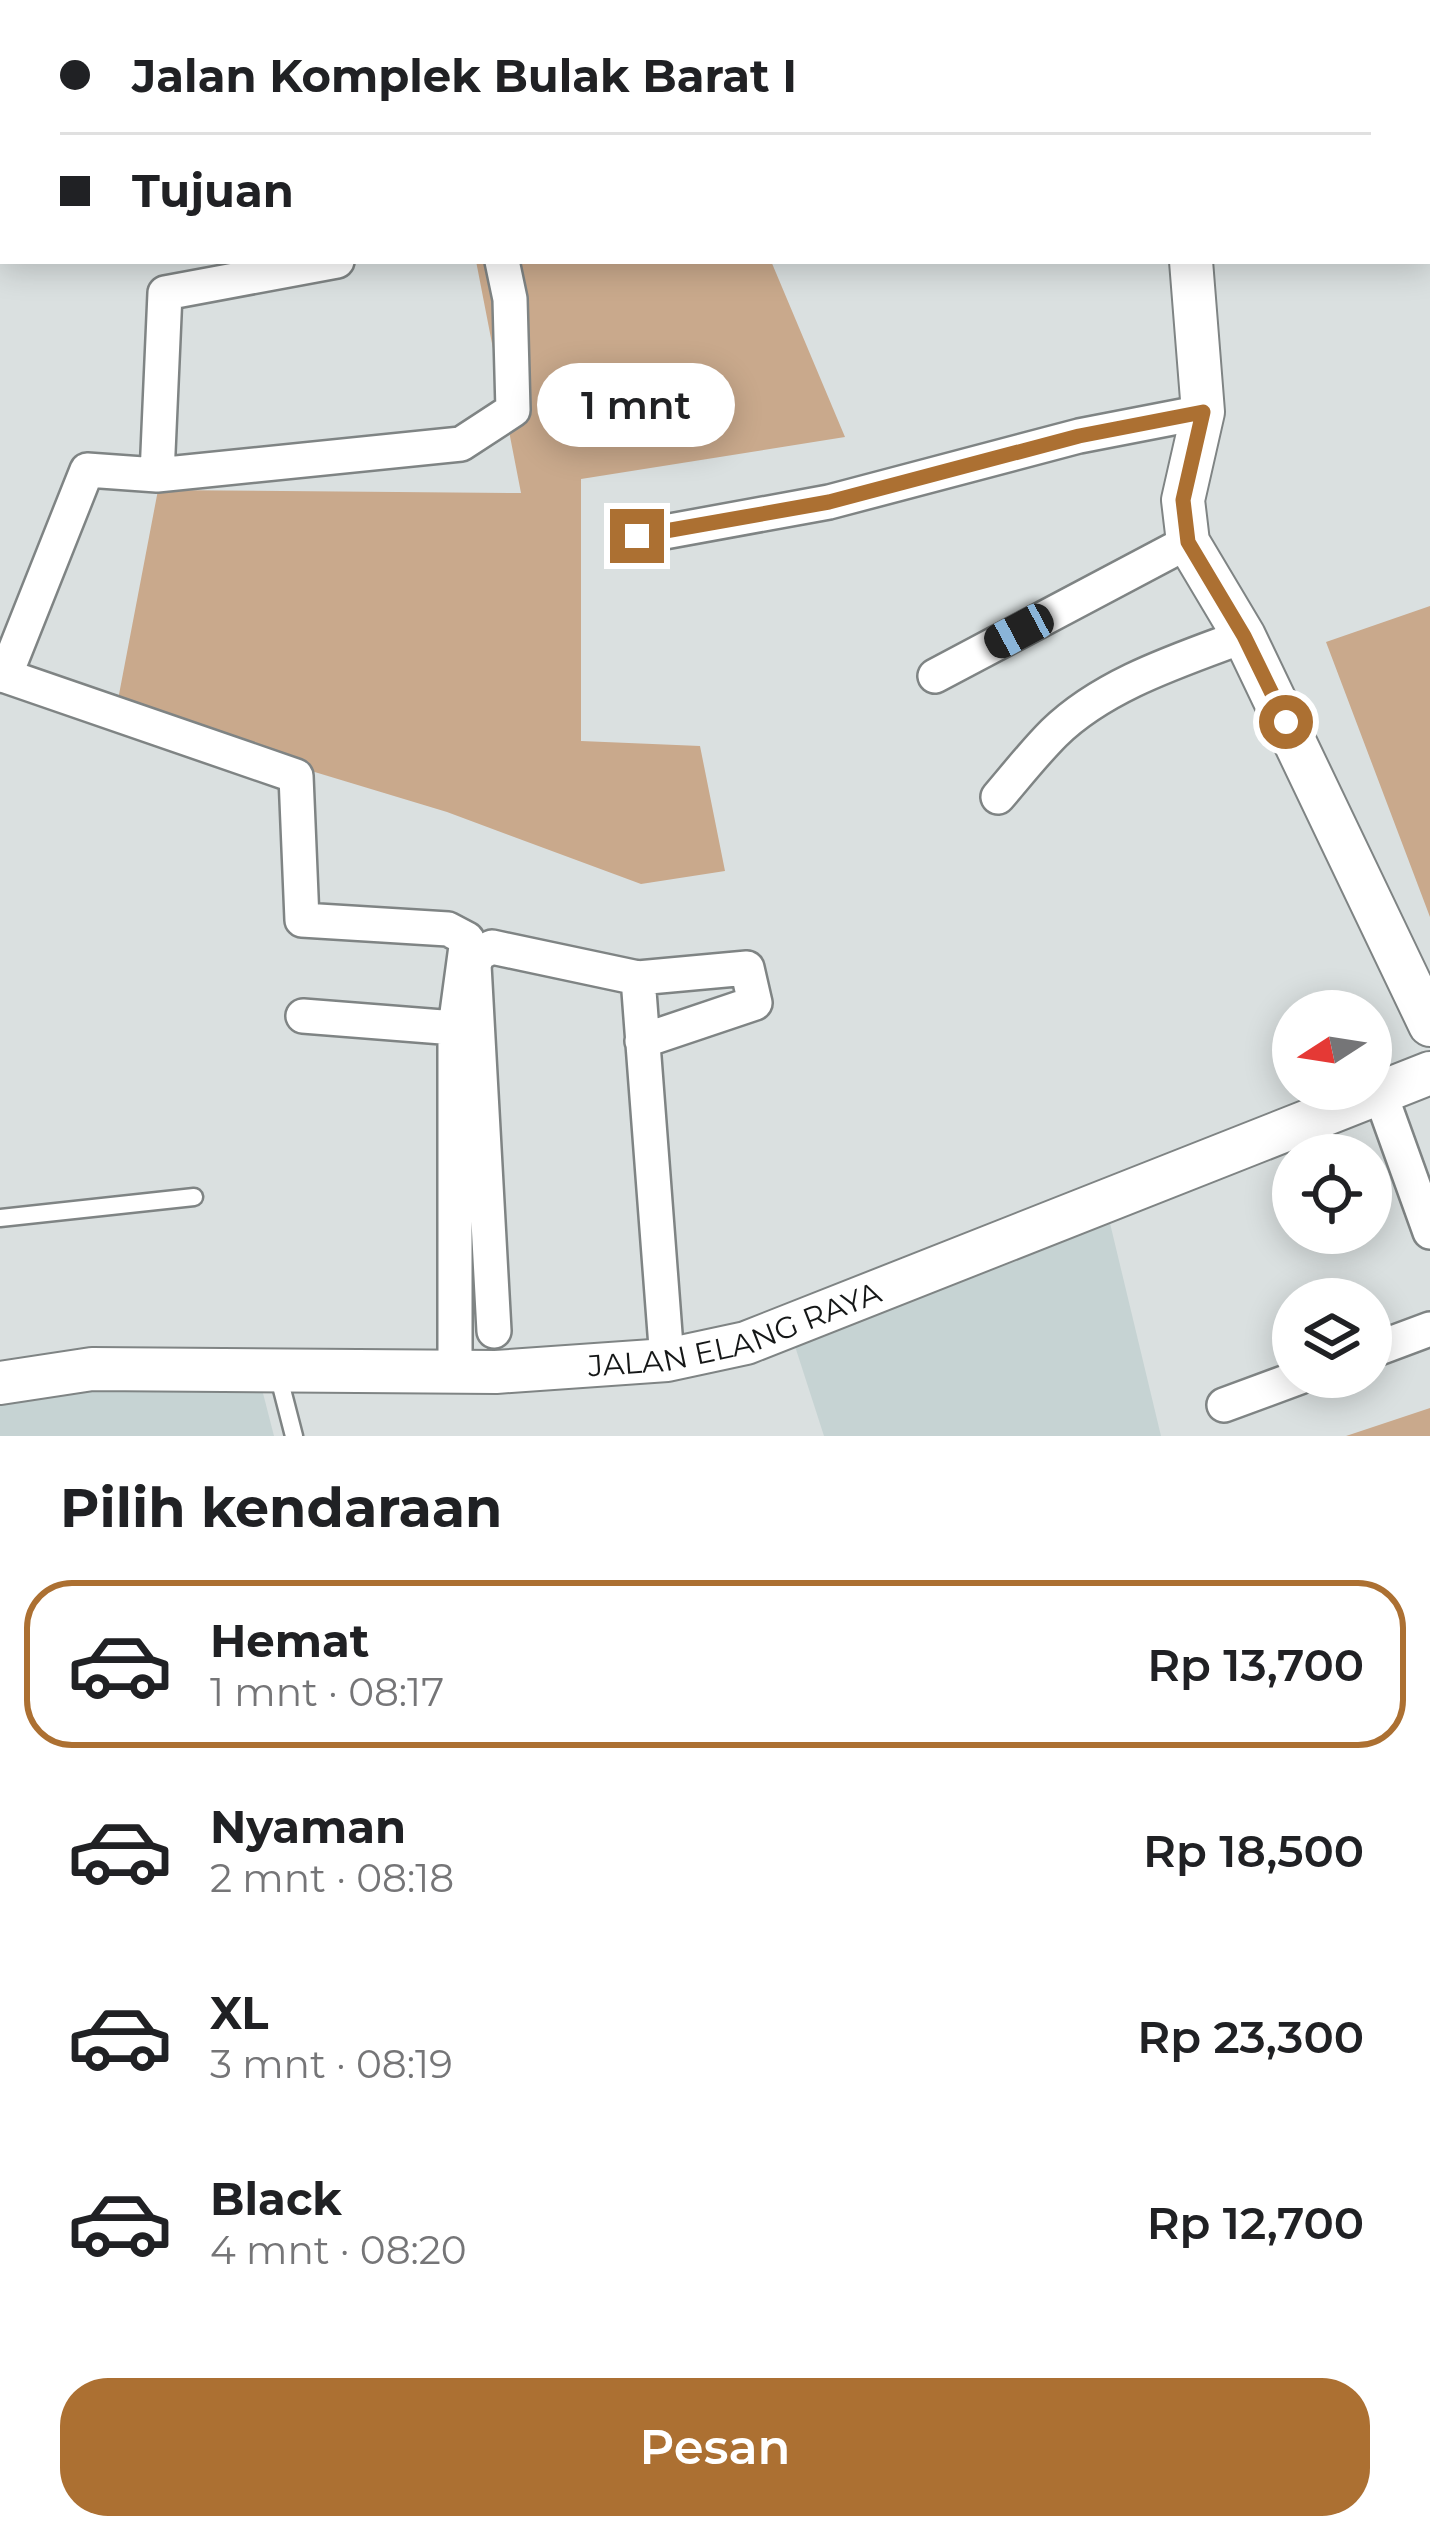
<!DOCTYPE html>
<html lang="id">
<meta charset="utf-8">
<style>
:root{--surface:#fff;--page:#f2f2f2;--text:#202124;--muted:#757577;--line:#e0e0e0;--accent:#ac7032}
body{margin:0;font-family:Montserrat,sans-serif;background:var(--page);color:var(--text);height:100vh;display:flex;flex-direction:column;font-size:45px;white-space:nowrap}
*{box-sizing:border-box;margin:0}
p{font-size:39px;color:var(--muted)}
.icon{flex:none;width:66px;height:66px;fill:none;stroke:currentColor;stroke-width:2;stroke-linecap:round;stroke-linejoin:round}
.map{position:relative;height:1436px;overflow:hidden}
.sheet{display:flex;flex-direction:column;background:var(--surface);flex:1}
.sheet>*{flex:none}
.banner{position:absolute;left:0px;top:0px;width:1431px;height:264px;box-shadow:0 6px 30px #0003;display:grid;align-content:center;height:264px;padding:0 60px;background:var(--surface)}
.needle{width:78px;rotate:258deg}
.tools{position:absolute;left:1272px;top:990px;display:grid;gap:24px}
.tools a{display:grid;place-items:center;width:120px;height:120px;border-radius:50%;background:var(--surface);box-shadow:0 6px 30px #0003;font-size:60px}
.end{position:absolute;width:54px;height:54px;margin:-27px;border:15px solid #ac7032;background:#fff;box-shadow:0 0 0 6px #fff}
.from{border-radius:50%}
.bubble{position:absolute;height:84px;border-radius:42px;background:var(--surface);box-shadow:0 6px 30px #0003;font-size:39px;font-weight:600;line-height:84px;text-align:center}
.car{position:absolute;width:36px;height:72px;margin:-36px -18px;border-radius:15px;box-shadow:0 0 9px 3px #0007;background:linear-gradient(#222 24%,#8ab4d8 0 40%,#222 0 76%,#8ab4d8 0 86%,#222 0)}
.banner b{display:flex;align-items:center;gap:42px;height:114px;font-size:45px}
.banner b+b{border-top:3px solid var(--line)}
.banner i{width:30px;height:30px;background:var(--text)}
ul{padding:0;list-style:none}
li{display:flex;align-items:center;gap:36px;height:168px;margin:0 24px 18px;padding:0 36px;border:6px solid transparent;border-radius:48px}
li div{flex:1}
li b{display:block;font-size:45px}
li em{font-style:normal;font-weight:600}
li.on{border-color:var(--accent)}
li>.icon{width:108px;height:108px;stroke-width:1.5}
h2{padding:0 60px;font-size:54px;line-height:144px}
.primary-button{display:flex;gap:24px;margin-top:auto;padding:24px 60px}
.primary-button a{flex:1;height:138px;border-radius:48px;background:var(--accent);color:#fff;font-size:48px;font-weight:600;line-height:138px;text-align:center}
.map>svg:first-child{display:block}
.built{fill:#c6d3d3}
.forest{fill:#c9a98c}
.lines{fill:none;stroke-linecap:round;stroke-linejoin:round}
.service-casing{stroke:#7f8484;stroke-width:21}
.minor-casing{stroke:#7f8484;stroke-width:38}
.tertiary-casing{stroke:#7f8484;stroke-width:46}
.service{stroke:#fff;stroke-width:16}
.minor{stroke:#fff;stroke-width:33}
.tertiary{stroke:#fff;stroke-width:42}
.route{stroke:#ac7032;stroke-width:15}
.labels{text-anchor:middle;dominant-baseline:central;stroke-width:12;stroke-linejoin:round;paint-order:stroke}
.street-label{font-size:30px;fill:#151717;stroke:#e7eded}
</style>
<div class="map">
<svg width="1430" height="1436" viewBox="0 0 1430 1436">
<rect width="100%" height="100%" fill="#dae0e0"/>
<path class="built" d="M1109,1219L1161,1436H824L792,1337Z
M255,1362L274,1436H0V1393Z"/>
<path class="forest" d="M476,261H771L845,437L581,479V741L700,746L725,871L641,884L447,812L222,744L117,705L158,490L521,493Z
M1430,606V917L1326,642Z
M1430,1408V1436H1346Z"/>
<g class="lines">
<defs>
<path id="service" d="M0,1218L194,1197
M278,1374L294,1436"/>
<path id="minor" d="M232,0V3
M441,0V3
M796,0L797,3
M343,3V0
M157,475L165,293L337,261
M637,537L829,502L1079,436L1203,412
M0,674L296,776L302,920L448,929L467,939L455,1028V1371
M5,676L87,470L157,475L461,444L513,410L510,299L502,261
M935,676L1188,542
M998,797C1016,776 1034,753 1054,733C1104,684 1180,660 1244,636
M638,978L747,968L755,1003L642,1041
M303,1016L455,1028
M1380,1093L1430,1232
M494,1331L474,965L478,954L492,947L638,978L667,1360
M1371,1351L1430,1329
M1224,1405L1300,1377"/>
<g id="tertiary">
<path d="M1169,0V3"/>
<path d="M1191,261L1203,412L1183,500L1188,542L1244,636L1430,1025"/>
<path id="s1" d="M0,1383L92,1369L496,1372L667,1360L746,1343L1430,1073"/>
</g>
</defs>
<use href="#service" class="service-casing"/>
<use href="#minor" class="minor-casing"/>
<use href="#tertiary" class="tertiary-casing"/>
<use href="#service" class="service"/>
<use href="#minor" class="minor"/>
<use href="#tertiary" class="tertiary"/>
</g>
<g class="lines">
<path class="route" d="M637,536L829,502L1079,436L1203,412L1183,500L1188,542L1244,636L1286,722"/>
</g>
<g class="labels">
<g class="street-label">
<text stroke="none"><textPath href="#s1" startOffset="741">JALAN ELANG RAYA</textPath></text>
</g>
</g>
</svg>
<div class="tools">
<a><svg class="needle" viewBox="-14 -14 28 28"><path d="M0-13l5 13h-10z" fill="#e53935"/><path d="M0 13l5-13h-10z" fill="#757577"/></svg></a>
<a><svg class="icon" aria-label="locate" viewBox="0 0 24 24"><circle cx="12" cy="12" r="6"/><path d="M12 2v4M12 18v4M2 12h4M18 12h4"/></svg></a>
<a><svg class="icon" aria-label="layers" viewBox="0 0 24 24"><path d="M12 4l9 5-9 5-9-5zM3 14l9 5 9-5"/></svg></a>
</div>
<i class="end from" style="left:1286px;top:722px"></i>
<i class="end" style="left:637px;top:536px"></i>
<div class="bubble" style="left:537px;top:363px;width:198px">1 mnt</div>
<i class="car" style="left:1019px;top:631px;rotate:242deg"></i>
<div class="banner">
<b><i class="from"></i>Jalan Komplek Bulak Barat I</b>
<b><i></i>Tujuan</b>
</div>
</div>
<section class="sheet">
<h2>Pilih kendaraan</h2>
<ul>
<li class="on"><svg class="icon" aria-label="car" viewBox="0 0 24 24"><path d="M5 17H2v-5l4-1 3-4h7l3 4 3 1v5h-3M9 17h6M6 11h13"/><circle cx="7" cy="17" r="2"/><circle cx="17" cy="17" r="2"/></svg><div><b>Hemat</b><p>1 mnt · 08:17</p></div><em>Rp 13,700</em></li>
<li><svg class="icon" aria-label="car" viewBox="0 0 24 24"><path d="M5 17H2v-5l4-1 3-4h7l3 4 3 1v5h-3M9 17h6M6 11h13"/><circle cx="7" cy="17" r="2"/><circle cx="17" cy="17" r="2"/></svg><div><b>Nyaman</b><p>2 mnt · 08:18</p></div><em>Rp 18,500</em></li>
<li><svg class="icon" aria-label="car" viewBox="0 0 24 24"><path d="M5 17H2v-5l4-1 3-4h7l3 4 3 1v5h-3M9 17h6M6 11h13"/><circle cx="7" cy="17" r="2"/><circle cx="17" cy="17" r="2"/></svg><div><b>XL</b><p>3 mnt · 08:19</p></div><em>Rp 23,300</em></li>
<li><svg class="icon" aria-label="car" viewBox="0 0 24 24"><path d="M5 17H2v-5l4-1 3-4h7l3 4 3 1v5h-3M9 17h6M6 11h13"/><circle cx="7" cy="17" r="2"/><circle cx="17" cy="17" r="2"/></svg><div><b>Black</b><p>4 mnt · 08:20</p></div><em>Rp 12,700</em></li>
</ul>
<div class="primary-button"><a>Pesan</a></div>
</section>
